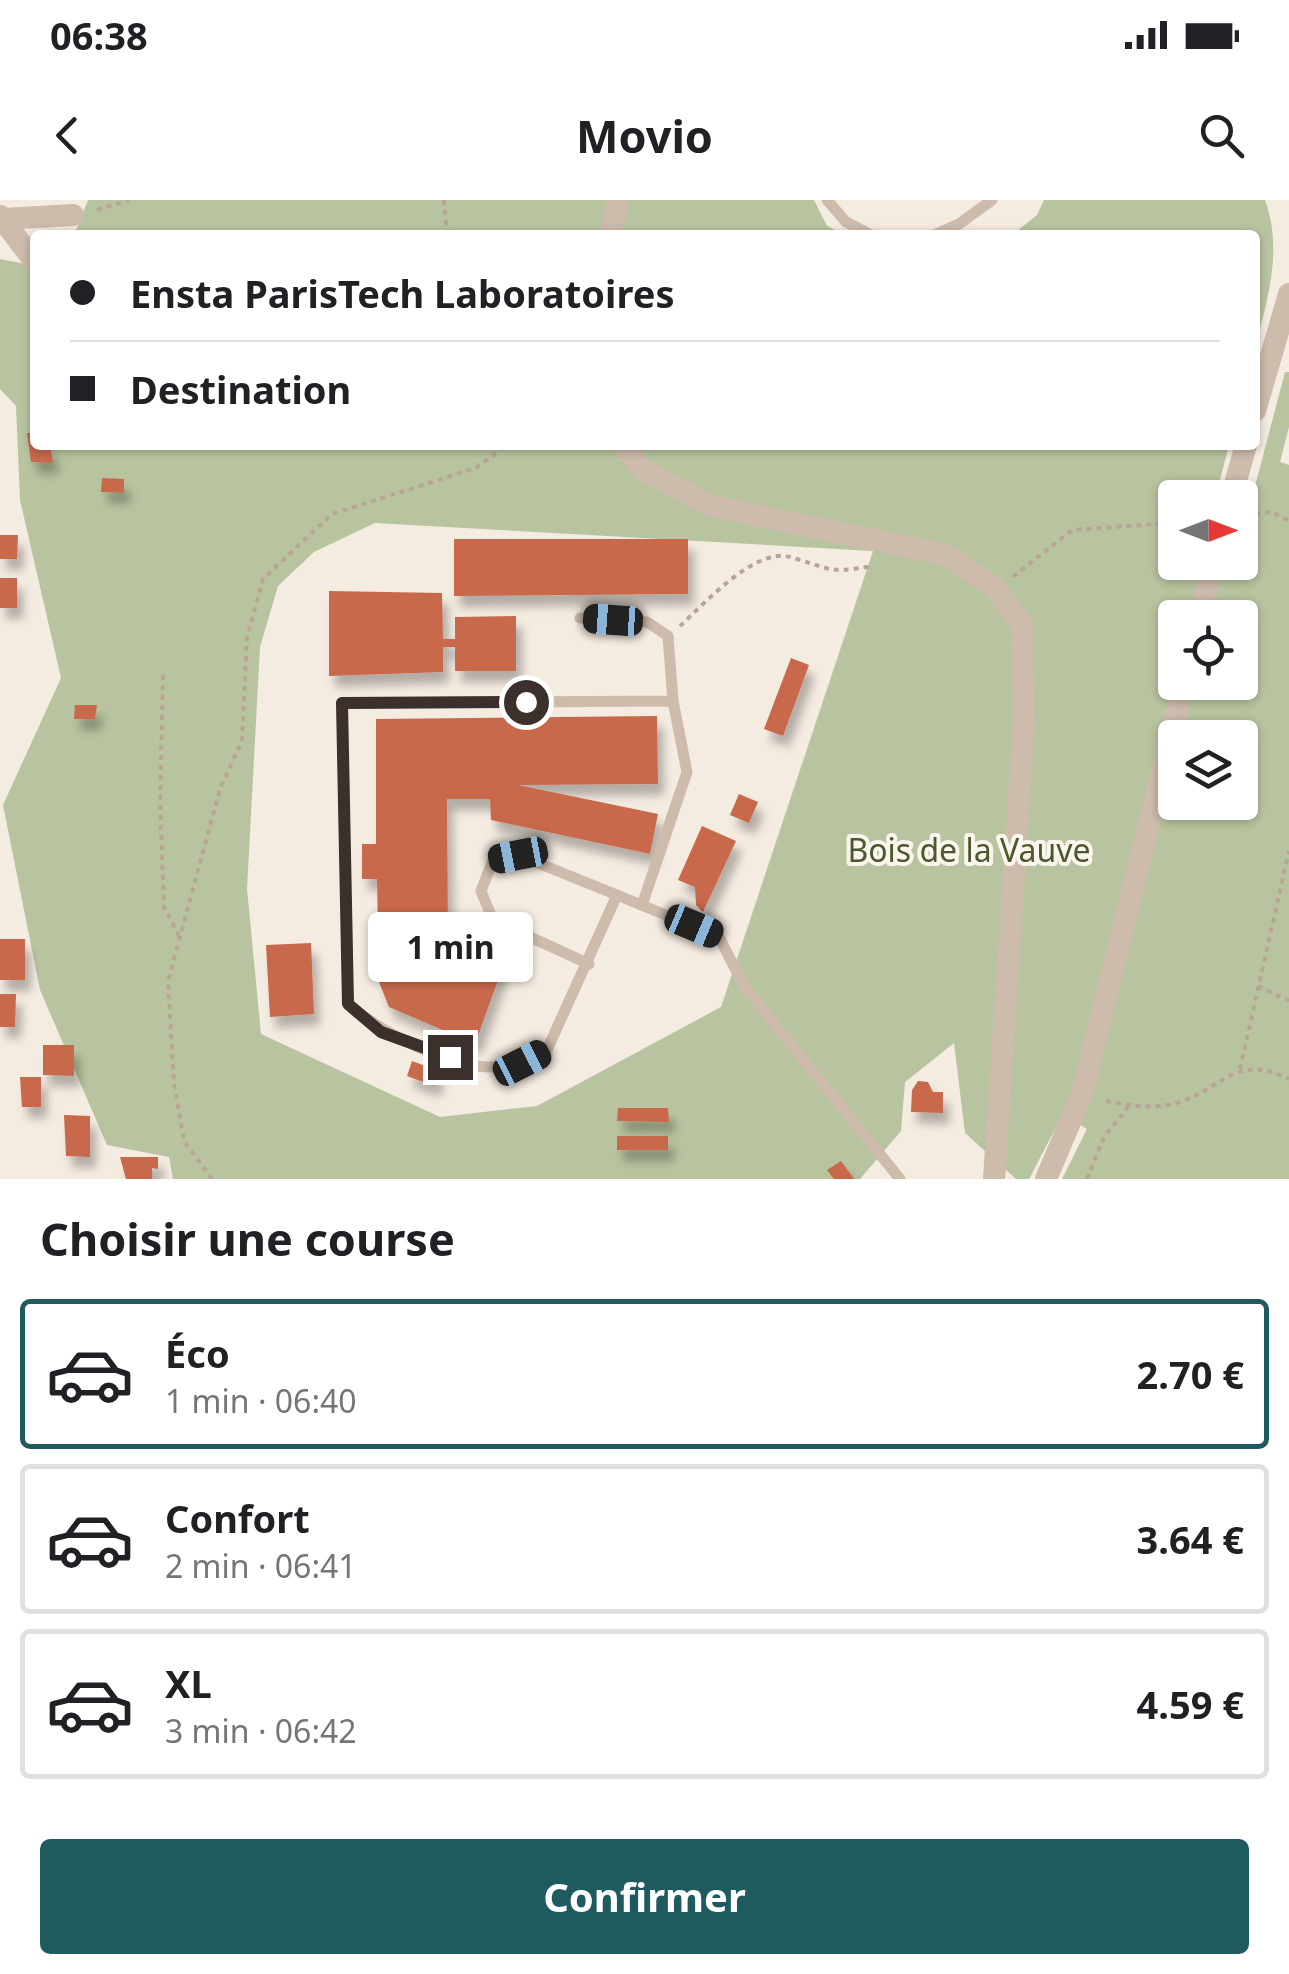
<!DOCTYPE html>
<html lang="fr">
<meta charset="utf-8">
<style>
:root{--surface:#fff;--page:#f6f6f6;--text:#202124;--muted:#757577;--line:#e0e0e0;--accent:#1f5a5e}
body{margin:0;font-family:"Noto Sans",sans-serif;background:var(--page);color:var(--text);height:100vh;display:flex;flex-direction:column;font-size:38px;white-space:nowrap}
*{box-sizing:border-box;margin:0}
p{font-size:32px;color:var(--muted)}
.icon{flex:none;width:55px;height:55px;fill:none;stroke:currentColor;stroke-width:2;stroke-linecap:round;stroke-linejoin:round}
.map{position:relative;height:979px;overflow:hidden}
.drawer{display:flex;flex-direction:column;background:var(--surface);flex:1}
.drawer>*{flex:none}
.hud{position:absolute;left:30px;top:30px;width:1230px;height:220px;border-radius:10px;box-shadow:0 2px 8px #0004;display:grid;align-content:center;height:220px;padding:0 40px;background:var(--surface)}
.needle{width:65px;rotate:90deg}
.fabs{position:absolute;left:1158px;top:280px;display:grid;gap:20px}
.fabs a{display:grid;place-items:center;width:100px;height:100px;border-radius:10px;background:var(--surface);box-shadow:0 2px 8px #0004;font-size:50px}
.end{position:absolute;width:45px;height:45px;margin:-22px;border:12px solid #3b302b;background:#fff;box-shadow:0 0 0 5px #fff}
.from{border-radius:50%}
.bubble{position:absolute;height:70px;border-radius:10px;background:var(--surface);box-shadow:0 2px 8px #0004;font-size:32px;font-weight:700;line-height:70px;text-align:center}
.car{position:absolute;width:30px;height:60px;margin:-30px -15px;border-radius:12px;box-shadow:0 0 8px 2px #0007;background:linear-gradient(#222 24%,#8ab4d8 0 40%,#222 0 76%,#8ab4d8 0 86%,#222 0)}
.hud b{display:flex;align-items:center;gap:35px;height:95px;font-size:38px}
.hud b+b{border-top:2px solid var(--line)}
.hud i{width:25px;height:25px;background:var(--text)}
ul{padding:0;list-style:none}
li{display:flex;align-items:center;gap:30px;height:150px;margin:0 20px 15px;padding:0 20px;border:5px solid var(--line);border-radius:10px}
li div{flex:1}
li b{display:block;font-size:38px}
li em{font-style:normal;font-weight:700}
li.selected{border-color:var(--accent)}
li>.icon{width:90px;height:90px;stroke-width:1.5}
h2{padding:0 40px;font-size:45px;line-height:120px}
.primary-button{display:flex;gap:20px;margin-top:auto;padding:20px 40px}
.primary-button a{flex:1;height:115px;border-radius:10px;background:var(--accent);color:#fff;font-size:40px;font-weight:700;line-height:115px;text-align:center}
.status{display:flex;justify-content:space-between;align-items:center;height:70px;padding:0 50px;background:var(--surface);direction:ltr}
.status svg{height:28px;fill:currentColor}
header{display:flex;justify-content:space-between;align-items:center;height:130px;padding:0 40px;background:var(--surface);font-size:45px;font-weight:700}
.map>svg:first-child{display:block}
.green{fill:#b8c4a0;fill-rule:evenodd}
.building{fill:#c8694b;filter:url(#shadow)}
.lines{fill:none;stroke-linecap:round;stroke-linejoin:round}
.path{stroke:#b9a596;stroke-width:4;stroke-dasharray:5 5;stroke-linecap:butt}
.lane{stroke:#cdbbac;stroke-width:11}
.street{stroke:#cdbbac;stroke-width:22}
.route{stroke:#3b302b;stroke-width:12}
.labels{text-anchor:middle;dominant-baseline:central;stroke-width:8;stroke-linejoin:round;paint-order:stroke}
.park-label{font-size:32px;fill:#4a5a2e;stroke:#fbf5ee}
</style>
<div class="status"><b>06:38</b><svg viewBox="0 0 49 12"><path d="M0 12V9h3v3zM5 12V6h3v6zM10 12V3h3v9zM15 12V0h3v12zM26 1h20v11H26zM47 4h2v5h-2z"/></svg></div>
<header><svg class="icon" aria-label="back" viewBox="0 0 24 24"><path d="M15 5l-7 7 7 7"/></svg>Movio<svg class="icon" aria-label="search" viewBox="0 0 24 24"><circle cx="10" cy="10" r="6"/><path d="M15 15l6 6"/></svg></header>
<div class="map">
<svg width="1289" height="979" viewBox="0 0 1289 979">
<defs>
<filter id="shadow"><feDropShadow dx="6" dy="11" stdDeviation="5" flood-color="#0004"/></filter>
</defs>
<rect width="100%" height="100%" fill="#f4ebe1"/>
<path class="green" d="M88,0H814L827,26L846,35H74Z
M1044,0H1265C1283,50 1268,98 1255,147V35H1012L1037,15Z
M0,59L35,66V245H1229L1220,280L1255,286L1285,172H1289V227L1280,262L1289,265V979H1062L1087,929L1063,914L1029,979H1016L965,933L954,843L905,882L901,931L860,979H173L169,957L107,945L40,790L3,605L61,478L20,300L16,206L0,189ZM1175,298H1240V362H1175ZM375,323L873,351L721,807L537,906L440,917L261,834L247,689L260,447L278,386L314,352ZM1175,418H1240V482H1175ZM1175,538H1240V602H1175Z"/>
<path class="building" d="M27,233H35V245H50L53,263L31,262Z
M102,278L124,279V293L101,292Z
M0,335H18L17,359H0Z
M454,339H688V394L454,396Z
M0,378H17V408H0Z
M329,391L442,393L443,439H455V417L516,416V471H455V447H443V472L329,476Z
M791,458L809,465L783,536L764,529Z
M75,505H97L95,519H74Z
M657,516L658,584L518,585L658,614L650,654L491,620L490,599H447L448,737L506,758L475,844L389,807L379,782L377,679H362V644H376V519Z
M739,594L758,602L749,623L730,615Z
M702,626L736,641L703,712L696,705L695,687L678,680Z
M0,739H25V780H0Z
M311,743L314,814L270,817L266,745Z
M0,794H16L15,827H0Z
M43,845H74V876L43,875Z
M412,861L439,871L434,886L407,876Z
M20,877H41V907H22Z
M918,881L928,882L933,892H943V913L911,912L912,890Z
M618,908H668L669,922L617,921Z
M64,915L90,916V957L66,956Z
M617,936H668V950H617Z
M120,957H158V969L152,968V979H126Z
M841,961L854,979H834L827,970Z"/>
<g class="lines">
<path class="path" d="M444,0L447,35
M97,10L129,0
M1245,315L1272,312L1289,321
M1013,377L1072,330L1156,324L1175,317
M680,426C704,404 755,347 790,357C827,367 826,374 867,367L869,362
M163,475L160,602L164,707L179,736
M1258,786L1289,801
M1240,869L1289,651
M1106,901C1130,906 1158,910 1183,901C1227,884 1237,854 1289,879
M212,979L184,941L174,884L168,781L220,589L242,541L247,437L263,379L332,314L476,268L507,245
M1087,979L1104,937L1129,906"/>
<path class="lane" d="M827,0L846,22L871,35
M934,35L959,24L992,0
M580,418L647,422L668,436L673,501
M642,705L687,572L673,501L342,503L348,804C381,832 450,869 496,867C514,867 530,858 547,850L617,695L719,737L744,786L900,979
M589,764L493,720L481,691L493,660L518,655L617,695"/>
<path class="street" d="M0,16L35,62
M5,19L73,15
M611,35L618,0
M1255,211L1289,94
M623,245L642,269L711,306L947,355L996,389L1022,425L1024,521L994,979
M1231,298L1246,245
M1200,418L1213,362
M1046,979L1082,894L1184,482"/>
</g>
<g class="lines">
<path class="route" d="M450,857L381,832L348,804L342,503L526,502"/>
</g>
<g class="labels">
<g class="park-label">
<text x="969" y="649">Bois de la Vauve</text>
</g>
</g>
</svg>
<div class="fabs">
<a><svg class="needle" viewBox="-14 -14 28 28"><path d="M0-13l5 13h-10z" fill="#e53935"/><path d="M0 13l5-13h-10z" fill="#757577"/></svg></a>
<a><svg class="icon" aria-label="locate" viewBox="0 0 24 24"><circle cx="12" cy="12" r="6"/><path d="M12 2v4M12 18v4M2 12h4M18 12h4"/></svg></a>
<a><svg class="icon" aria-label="layers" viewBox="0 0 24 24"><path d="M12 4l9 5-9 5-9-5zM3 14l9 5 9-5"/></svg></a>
</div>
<i class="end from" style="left:526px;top:502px"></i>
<i class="end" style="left:450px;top:857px"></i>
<div class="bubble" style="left:368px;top:712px;width:165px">1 min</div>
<i class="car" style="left:613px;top:420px;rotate:274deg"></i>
<i class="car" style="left:518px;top:655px;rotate:259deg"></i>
<i class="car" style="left:694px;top:726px;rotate:113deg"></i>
<i class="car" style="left:522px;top:863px;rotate:63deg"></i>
<div class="hud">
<b><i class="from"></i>Ensta ParisTech Laboratoires</b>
<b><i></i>Destination</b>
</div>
</div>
<section class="drawer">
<h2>Choisir une course</h2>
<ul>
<li class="selected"><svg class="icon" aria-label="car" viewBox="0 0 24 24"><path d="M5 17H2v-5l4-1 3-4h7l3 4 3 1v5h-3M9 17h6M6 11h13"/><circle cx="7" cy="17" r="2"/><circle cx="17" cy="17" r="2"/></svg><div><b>Éco</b><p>1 min · 06:40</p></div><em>2.70 €</em></li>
<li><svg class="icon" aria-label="car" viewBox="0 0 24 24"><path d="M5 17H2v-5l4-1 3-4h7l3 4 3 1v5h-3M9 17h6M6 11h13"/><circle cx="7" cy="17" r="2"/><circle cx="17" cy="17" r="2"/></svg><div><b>Confort</b><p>2 min · 06:41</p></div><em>3.64 €</em></li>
<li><svg class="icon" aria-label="car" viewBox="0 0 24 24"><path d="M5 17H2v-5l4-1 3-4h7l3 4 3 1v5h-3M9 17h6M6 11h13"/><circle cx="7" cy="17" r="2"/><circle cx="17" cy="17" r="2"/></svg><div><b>XL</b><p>3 min · 06:42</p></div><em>4.59 €</em></li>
</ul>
<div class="primary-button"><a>Confirmer</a></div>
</section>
